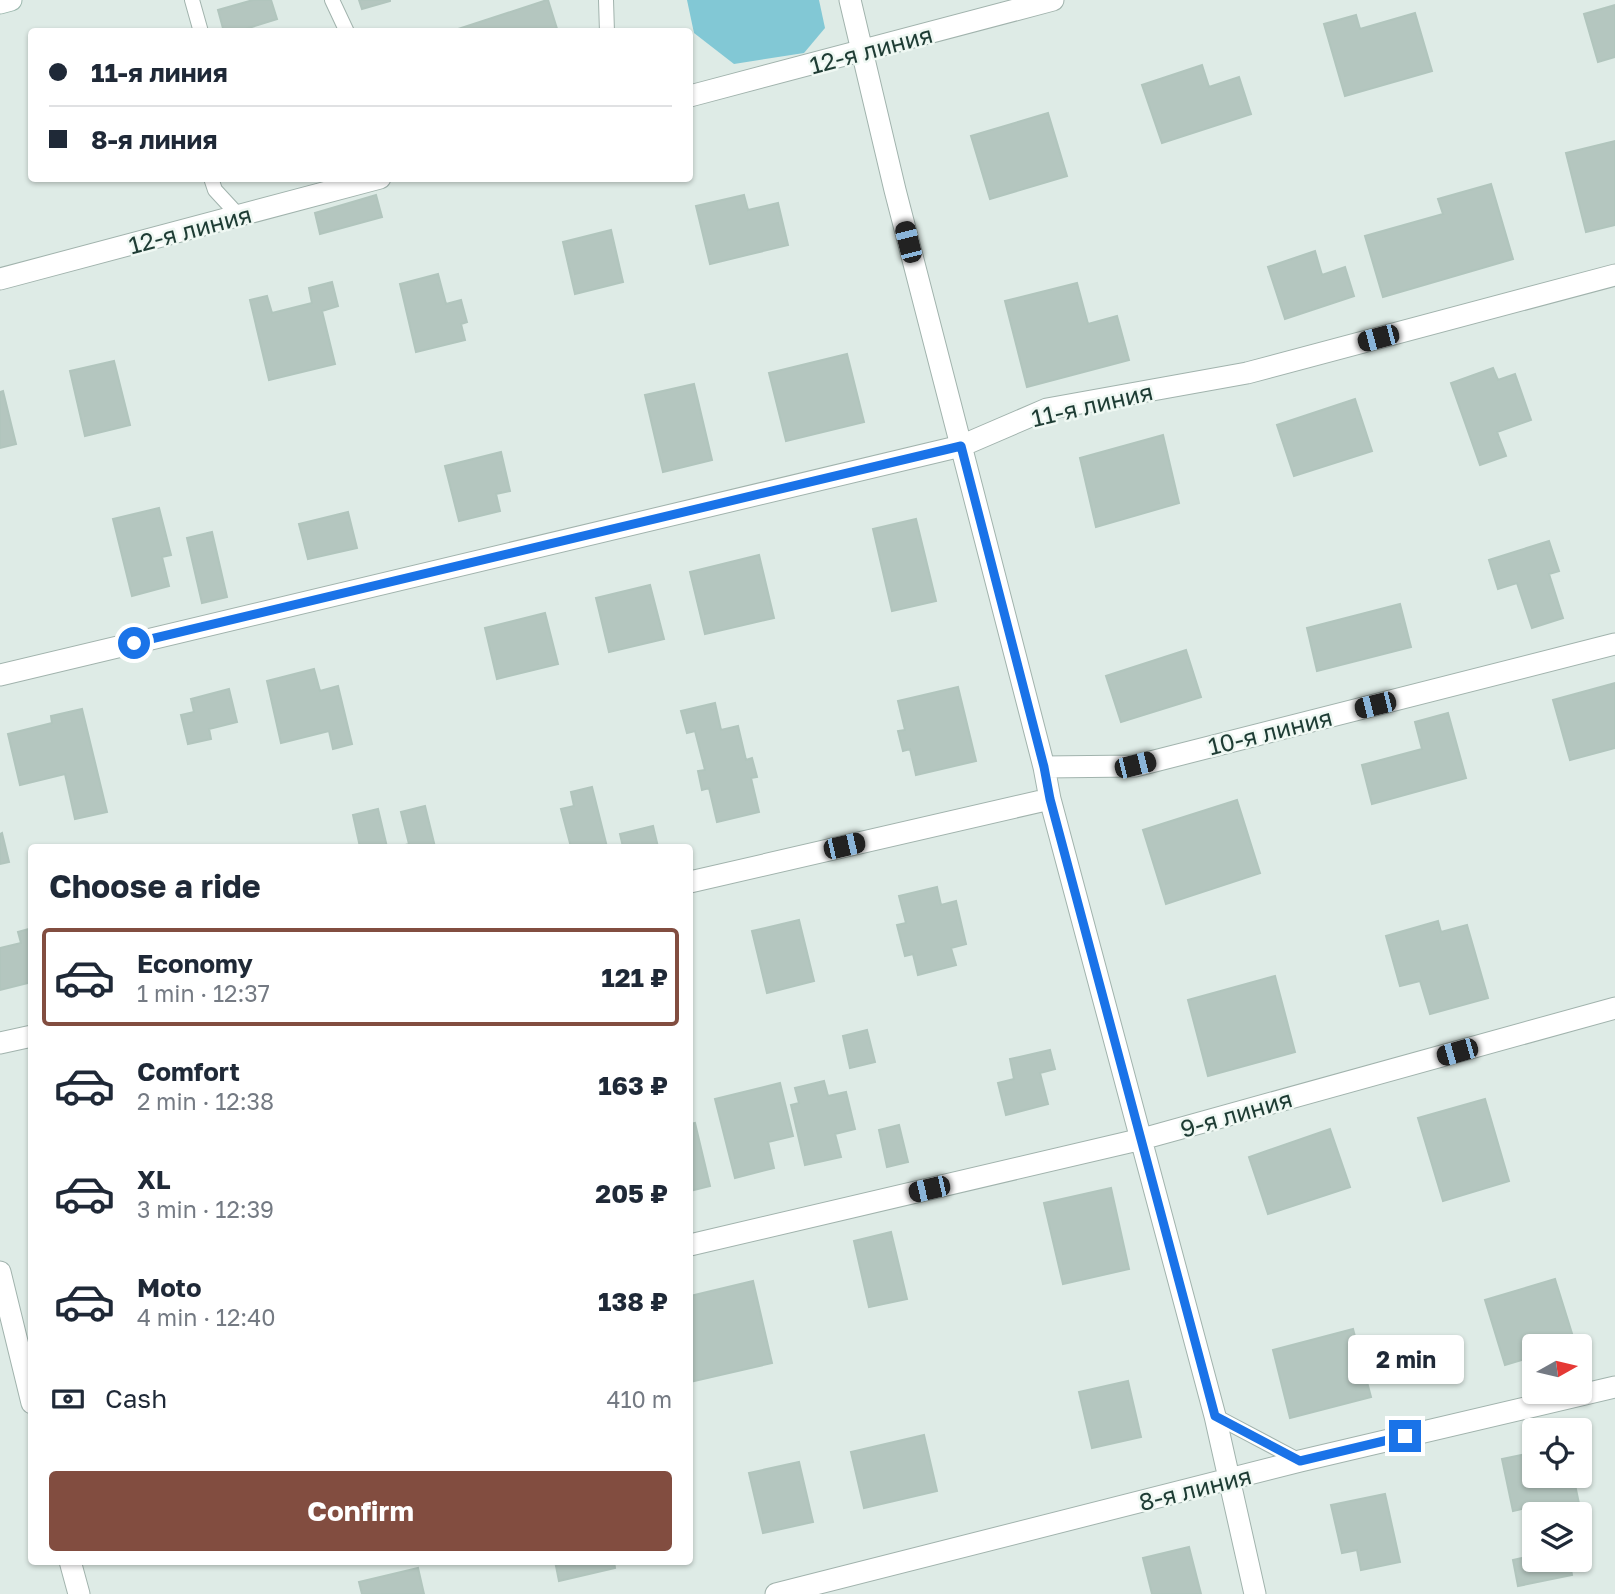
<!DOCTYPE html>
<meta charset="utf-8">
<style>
:root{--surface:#fff;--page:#f2f2f3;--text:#1f2937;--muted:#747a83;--line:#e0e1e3;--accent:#824d40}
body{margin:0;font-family:"Golos Text",sans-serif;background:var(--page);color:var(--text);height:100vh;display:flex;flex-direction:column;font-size:26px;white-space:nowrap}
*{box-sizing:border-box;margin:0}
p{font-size:23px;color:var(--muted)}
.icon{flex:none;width:38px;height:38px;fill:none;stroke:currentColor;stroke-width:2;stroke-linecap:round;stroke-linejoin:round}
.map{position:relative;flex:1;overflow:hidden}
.sheet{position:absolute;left:28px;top:844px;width:665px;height:721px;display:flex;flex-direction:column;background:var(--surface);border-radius:7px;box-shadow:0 2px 5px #0004}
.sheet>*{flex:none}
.top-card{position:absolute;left:28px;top:28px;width:665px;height:154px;border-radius:7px;box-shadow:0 2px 5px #0004;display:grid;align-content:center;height:154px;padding:0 21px;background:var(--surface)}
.needle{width:46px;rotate:82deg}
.buttons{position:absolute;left:1522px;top:1334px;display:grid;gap:14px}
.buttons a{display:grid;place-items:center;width:70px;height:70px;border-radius:7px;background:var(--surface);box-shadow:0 2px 5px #0004;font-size:35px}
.end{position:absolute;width:32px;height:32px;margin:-16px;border:9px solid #1a73e8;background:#fff;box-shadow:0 0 0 4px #fff}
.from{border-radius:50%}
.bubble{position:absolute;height:49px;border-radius:7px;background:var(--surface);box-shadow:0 2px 5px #0004;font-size:23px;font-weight:700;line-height:49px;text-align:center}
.car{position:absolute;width:21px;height:42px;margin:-21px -10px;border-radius:9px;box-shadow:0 0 5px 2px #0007;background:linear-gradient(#222 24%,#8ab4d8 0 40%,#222 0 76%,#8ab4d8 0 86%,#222 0)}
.top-card b{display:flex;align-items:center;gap:24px;height:66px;font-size:26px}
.top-card b+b{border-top:2px solid var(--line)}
.top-card i{width:18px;height:18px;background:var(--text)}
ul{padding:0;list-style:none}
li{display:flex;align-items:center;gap:21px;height:98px;margin:0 14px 10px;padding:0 7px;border:4px solid transparent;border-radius:7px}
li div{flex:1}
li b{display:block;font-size:26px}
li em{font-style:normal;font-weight:700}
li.selected{border-color:var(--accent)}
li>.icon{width:63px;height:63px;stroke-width:1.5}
h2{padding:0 21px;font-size:32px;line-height:84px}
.pay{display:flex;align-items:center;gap:18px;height:77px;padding:0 21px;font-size:26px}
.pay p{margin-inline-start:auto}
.action{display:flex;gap:14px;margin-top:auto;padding:14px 21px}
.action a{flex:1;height:80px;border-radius:7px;background:var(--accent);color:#fff;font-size:28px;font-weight:700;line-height:80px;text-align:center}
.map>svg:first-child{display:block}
.water{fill:#82c8d5}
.building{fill:#b4c6bf;stroke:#b1c5bd;stroke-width:2}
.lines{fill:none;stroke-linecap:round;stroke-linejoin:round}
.lane-casing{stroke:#a1b3ad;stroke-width:16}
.street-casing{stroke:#a1b3ad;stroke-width:23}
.secondary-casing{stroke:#9cb8ae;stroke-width:23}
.lane{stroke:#fff;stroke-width:14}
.street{stroke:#fff;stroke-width:21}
.secondary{stroke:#fff;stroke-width:21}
.route{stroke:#1a73e8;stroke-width:9}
.labels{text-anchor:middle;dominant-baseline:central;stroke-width:5;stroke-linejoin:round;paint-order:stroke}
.street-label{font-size:24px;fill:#1e3c34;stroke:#eff8f3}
</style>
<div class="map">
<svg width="1615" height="1594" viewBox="0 0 1615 1594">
<rect width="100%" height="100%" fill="#deebe6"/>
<path class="water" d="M687,0H819L825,28L804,53L734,64L694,33Z"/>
<path class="building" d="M253,0H271L277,19L236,32H224L218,10Z
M359,0H390V1L362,9Z
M548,0L558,32H449L547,0Z
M1615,5V57L1598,62L1584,14Z
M1415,13L1432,71L1345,96L1324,24L1356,15L1360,29Z
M1202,65L1209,87L1239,77L1251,114L1162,143L1142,85Z
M1048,113L1067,176L990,199L971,136Z
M1615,141V225L1586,232L1566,153Z
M1491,184L1513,259L1383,297L1365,236L1443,214L1438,199Z
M376,195L382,217L320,234L315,213Z
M744,195L748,210L778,203L788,245L710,264L696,206Z
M611,230L623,282L575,294L563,242Z
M1315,251L1322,275L1345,267L1354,296L1285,319L1268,267Z
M438,274L446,304L461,300L467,322L461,324L465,340L416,352L400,284Z
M332,282L338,306L322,311L335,364L269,380L250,300L267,296L272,313L312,303L309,288Z
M1077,283L1088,324L1117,316L1129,360L1027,387L1005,301Z
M847,354L864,422L786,441L769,373Z
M114,361L130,425L85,436L70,371Z
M1493,368L1498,380L1515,374L1531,420L1497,432L1506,456L1480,465L1451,383Z
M694,384L712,460L663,472L645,395Z
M3,391L16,444L0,448V392Z
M1355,399L1372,451L1294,476L1277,425Z
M1163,435L1179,503L1096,527L1080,458Z
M501,452L510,491L496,494L500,511L459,521L445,466Z
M159,508L171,555L162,557L169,586L132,596L113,519Z
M348,512L357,548L308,559L299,524Z
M916,519L936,601L892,611L873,529Z
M212,532L227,597L202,603L187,538Z
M1549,541L1559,571L1549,574L1563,618L1532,628L1517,583L1498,589L1489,560Z
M759,555L774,618L705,634L690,572Z
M650,585L664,639L609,652L596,598Z
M1400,604L1411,647L1317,671L1307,628Z
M545,613L558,664L497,679L485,628Z
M1186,650L1201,697L1121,722L1106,676Z
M314,669L320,691L338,686L352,744L333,749L329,731L281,743L267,681Z
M1615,683V748L1570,760L1553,700Z
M958,687L976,761L916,775L910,749L903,751L898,731L905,730L898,701Z
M229,689L237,722L209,729L211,739L188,744L181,715L194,712L191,699Z
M715,703L721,730L738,726L746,760L752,758L757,777L751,778L759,812L717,822L709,788L702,790L698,771L705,770L695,731L687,733L681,711Z
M82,709L107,812L75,819L65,774L20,785L8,734L52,723L51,716Z
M1448,713L1466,778L1372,804L1362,765L1422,749L1415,722Z
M592,787L607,847H571L561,809L574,806L571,792Z
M1237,800L1260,873L1166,904L1143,830Z
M425,806L435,847H398L409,844L401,812Z
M378,809L387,847H360L353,815Z
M653,826L658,847H623L620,834Z
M2,833L9,862L0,864V834Z
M937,887L941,905L956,901L966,944L951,948L956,965L918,975L913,954L905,956L897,925L906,923L899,896Z
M799,920L814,981L767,993L752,931Z
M1438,921L1441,932L1467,925L1488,998L1430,1014L1420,981L1400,986L1386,936Z
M32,928V982L0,990V948L21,943L18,932Z
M1275,976L1295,1052L1208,1076L1188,1000Z
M867,1030L875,1062L850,1068L843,1036Z
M1050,1050L1055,1069L1040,1073L1048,1104L1006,1115L998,1083L1014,1079L1010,1059Z
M824,1081L828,1096L846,1092L855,1129L835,1134L841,1157L805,1165L791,1105L799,1103L795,1088Z
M780,1083L793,1136L768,1142L774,1168L735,1178L715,1099Z
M1485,1099L1509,1181L1443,1201L1418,1118Z
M695,1123L710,1186L690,1191V1124Z
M899,1125L908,1162L887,1167L879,1130Z
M1330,1129L1350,1187L1268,1214L1249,1157Z
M1111,1188L1129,1269L1063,1284L1044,1203Z
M891,1232L907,1299L869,1307L854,1241Z
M1555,1279L1575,1343L1566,1346H1535V1356L1505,1365L1485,1300Z
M753,1281L772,1363L690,1382V1296Z
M1353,1329L1371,1397L1290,1418L1273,1350Z
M1128,1381L1141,1437L1092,1448L1079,1392Z
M924,1435L937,1491L864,1508L851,1452Z
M1535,1452V1475H1573L1582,1518L1580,1519V1514H1537L1535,1506L1513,1511L1502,1459Z
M799,1462L813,1522L763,1533L749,1473Z
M1385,1494L1400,1562L1361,1570L1357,1550L1342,1553L1331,1505Z
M1189,1547L1201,1594H1152L1143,1558Z
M1535,1555V1559H1569L1572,1575L1518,1586L1513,1560Z
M555,1561H614L615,1568L559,1581Z
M418,1568L424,1594H362L359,1582Z"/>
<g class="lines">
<defs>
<path id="lane" d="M192,0L201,32
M332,0L347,32
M606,0L607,32
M211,178L215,190L239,216
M1215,1416L1300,1461"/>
<path id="street" d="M850,0L895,190L1044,767L1050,799L1215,1416L1255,1594
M690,96L1053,0
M0,279L380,178
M0,675L961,446L1047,409L1247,373L1615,275
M1044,767L1135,766L1615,644
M690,882L1050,799
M0,1043L32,1036
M690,1245L1142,1139L1615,1008
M0,1272L32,1403
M70,1561L79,1594
M776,1594L1300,1461L1615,1387"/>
<path id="secondary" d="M0,3L11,0"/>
</defs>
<use href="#lane" class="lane-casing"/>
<use href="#street" class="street-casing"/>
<use href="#secondary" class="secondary-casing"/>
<use href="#lane" class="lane"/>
<use href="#street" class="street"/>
<use href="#secondary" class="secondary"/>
</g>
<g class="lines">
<path class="route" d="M134,643L961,446L1044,767L1050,799L1215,1416L1300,1461L1405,1436"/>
</g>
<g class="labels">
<g class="street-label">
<text transform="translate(871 49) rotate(-15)">12-я линия</text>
<text transform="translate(190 229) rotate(-15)">12-я линия</text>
<text transform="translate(1092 404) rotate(-13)">11-я линия</text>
<text transform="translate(1270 731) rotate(-14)">10-я линия</text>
<text transform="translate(1236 1113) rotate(-16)">9-я линия</text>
<text transform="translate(1195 1488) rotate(-14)">8-я линия</text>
</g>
</g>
</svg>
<div class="buttons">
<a><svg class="needle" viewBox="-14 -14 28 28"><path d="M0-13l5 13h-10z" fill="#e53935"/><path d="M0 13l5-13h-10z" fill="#747a83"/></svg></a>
<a><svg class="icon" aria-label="locate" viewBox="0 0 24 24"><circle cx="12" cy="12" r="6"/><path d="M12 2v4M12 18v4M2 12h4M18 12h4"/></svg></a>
<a><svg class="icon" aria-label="layers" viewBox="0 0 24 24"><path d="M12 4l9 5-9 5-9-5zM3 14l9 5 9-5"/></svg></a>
</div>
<i class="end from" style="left:134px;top:643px"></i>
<i class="end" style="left:1405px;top:1436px"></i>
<div class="bubble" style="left:1348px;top:1335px;width:116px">2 min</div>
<i class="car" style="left:908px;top:242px;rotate:346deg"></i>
<i class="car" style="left:1378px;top:338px;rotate:255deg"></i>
<i class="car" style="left:1375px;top:705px;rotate:256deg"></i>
<i class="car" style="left:1135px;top:765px;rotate:76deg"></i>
<i class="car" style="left:844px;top:846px;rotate:77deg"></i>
<i class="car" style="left:1457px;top:1052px;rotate:254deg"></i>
<i class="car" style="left:929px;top:1189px;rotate:257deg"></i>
<div class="top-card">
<b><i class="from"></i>11-я линия</b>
<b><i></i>8-я линия</b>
</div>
<section class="sheet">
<h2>Choose a ride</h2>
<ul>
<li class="selected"><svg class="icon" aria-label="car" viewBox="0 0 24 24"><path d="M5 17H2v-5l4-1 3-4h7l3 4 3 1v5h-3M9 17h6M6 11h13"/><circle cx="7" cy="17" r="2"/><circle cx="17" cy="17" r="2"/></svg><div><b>Economy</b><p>1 min · 12:37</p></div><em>121 ₽</em></li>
<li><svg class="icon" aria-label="car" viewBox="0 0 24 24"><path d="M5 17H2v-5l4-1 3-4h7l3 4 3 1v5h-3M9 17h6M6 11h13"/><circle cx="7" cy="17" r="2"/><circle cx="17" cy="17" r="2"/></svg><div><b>Comfort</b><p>2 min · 12:38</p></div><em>163 ₽</em></li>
<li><svg class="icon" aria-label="car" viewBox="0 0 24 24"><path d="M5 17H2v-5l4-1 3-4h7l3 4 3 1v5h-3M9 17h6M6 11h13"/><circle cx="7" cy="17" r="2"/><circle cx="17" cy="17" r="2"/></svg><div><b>XL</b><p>3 min · 12:39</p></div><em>205 ₽</em></li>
<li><svg class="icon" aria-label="car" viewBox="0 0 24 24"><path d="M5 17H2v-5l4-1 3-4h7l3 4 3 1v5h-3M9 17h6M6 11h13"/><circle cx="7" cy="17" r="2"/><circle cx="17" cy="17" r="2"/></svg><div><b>Moto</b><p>4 min · 12:40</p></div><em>138 ₽</em></li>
</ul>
<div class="pay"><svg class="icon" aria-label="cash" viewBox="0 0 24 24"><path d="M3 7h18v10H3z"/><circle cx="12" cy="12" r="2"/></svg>Cash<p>410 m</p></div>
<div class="action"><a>Confirm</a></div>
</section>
</div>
